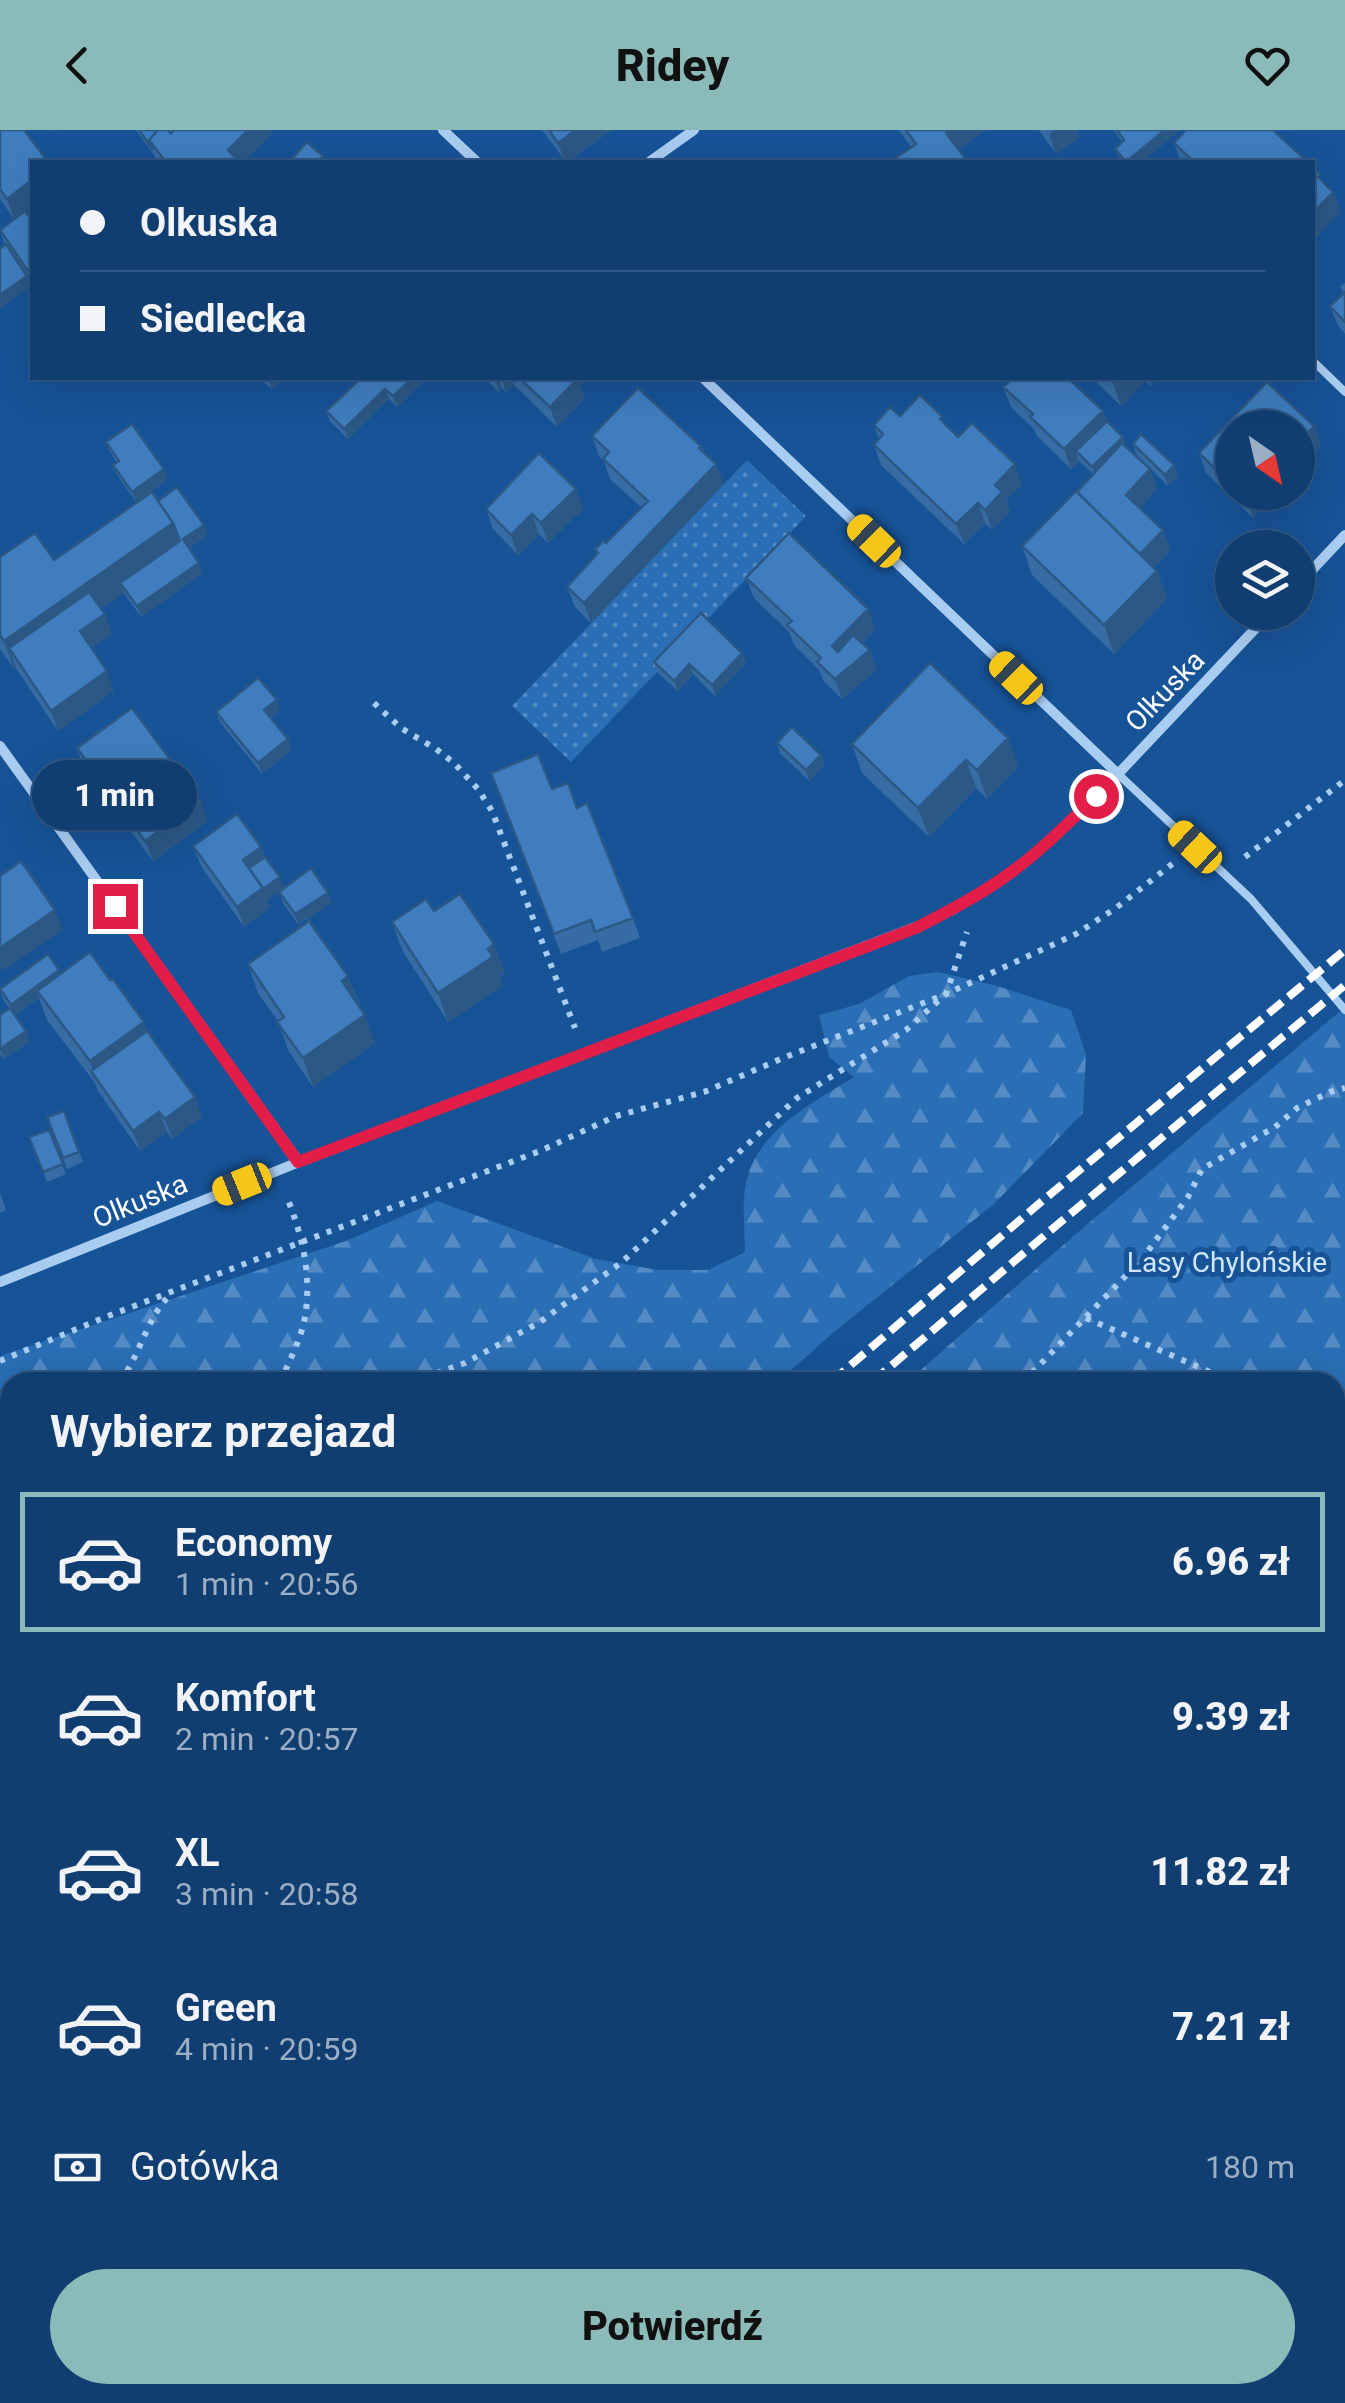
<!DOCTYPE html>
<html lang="pl">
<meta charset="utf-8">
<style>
:root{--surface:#113e71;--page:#1e4979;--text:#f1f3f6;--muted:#9caec3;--line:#305784;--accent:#8bbbb9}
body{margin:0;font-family:Roboto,sans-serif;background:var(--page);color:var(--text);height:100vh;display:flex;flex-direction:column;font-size:38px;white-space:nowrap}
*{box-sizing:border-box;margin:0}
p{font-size:32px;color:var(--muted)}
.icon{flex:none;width:55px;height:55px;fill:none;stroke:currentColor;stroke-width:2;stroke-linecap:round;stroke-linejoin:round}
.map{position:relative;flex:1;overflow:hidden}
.drawer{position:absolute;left:0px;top:1242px;width:1345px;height:1032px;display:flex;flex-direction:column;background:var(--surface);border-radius:30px 30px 0 0;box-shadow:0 10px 40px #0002,0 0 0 2px var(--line)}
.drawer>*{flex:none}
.hud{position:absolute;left:30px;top:30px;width:1285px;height:220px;border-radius:0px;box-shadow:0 10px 40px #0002,0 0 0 2px var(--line);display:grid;align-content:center;height:220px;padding:0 50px;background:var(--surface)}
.needle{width:65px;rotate:146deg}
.buttons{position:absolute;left:1215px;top:280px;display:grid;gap:20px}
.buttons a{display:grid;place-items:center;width:100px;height:100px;border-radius:50%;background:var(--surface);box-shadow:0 10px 40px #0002,0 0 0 2px var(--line);font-size:50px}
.end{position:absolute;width:45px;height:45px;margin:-22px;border:12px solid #e11d48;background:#fff;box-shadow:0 0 0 5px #fff}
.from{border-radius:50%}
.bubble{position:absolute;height:70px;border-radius:35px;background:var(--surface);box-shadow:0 10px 40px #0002,0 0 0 2px var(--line);font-size:32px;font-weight:800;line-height:70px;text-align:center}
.car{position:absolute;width:30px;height:60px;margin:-30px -15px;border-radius:12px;box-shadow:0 0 8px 2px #0007;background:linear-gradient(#f5c518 24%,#345 0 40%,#f5c518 0 76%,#345 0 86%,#f5c518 0)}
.hud b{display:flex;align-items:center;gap:35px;height:95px;font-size:38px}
.hud b+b{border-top:2px solid var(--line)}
.hud i{width:25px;height:25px;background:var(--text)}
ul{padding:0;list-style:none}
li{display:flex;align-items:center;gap:30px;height:140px;margin:0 20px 15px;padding:0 30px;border:5px solid transparent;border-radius:0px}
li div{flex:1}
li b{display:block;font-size:38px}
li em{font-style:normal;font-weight:800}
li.active{border-color:var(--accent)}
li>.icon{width:90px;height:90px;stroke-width:1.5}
h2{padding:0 50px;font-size:45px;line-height:120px}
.pay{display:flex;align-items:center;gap:25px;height:110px;padding:0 50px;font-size:38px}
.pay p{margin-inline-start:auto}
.primary-button{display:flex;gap:20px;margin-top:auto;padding:20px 50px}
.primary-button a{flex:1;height:115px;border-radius:60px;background:var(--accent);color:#111;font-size:40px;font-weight:800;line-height:115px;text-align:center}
header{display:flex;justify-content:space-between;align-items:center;height:130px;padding:0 50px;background:var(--accent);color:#111;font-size:45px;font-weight:800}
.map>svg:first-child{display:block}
.grass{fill:url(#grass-dots)}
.forest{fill:url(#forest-firs)}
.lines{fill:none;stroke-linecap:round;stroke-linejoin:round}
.path{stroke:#a9ccf1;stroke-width:6;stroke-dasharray:5 8;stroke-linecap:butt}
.lane{stroke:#a9ccf1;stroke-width:8}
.street{stroke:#a9ccf1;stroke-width:10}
.rail{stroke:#fff;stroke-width:8;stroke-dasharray:18 8;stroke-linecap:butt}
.wall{fill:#366ca3}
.shaded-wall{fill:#2c5885}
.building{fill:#3f7dbe;stroke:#2c5885;stroke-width:2.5}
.route{stroke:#e11d48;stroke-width:12}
.labels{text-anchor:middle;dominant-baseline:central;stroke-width:10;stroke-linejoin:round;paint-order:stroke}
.street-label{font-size:28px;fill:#fff;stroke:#175397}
.park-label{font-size:28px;fill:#d0e6fc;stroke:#175397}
</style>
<header><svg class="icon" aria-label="back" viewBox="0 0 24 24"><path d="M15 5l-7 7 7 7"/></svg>Ridey<svg class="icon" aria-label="heart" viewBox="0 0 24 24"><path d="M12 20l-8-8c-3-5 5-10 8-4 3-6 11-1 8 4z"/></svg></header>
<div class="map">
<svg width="1345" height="2273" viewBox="0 0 1345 2273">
<defs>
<pattern id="grass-dots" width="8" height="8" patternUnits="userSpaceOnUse" patternTransform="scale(2.5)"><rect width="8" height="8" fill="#2a6eb5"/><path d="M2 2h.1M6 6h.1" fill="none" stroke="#558bc4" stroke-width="1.8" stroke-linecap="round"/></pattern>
<pattern id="forest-firs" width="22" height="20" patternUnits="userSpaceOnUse" patternTransform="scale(2.5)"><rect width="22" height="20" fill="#2a6eb5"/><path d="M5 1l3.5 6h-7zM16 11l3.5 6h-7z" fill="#558bc4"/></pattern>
</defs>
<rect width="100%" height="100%" fill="#175397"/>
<path class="grass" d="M747,330L806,386L571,632L512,576Z"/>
<path class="forest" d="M938,842L997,856L1071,880L1086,925L1083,983L994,1074L835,1201L778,1252H10V2265H22L17,2273H0V1226L346,1111L437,1071L596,1129L658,1140H708L745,1122C745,1102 742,1079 745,1059C753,1002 810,975 854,947L829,927L819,885L859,874L909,846Z
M1345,877V2273H106L110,2265H1335V1252H907L1077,1103Z"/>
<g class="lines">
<path class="path" d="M374,573L401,598L436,619L454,633L478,659L492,681L575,898
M1245,727L1345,650
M1086,1188L1233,1252
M0,1231L108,1186L540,1021L616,986L704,962L783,928L946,864L967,802
M120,1252C140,1225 147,1188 169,1166
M280,1252C289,1232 301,1209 305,1187C312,1144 302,1104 286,1065
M412,1252L465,1233L540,1192L622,1132L797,968L906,900L946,864L1076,804L1116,778L1176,731
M1023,1252L1142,1129L1188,1067L1202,1039L1275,997L1297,978L1330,962L1345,958
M1335,1281L1345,1282
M0,1407L10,1403
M204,2273L208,2265
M563,2273V2265"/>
<path class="lane" d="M1312,230L1345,262
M1118,644L1251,769L1345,880"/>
<path class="street" d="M443,0L477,32
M649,32L694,0
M703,248L1118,644
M1298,455L1345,405
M0,616L299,1032
M0,1152L299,1032L916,797L954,779L1008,745L1052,709L1118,644L1271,482"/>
<path class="rail" d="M831,1252L1041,1072L1345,820
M872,1252L1057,1095L1345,855
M48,2273L52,2265
M79,2273L83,2265"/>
</g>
<path class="wall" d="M0,0L32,32V76L14,89L0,69Z
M136,0H271L272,3L243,32H159Z
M542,0H612L566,32Z
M899,0H986L911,17Z
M1039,0H1077L1080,7L1056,24Z
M1114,0H1180L1142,32H1121L1115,19L1122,12Z
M1174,13L1308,32H1181Z
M32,91V156L5,115L0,101Z
M1345,153V204L1338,196L1330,176L1343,163L1340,156Z
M259,248H283L272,259Z
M361,248H419L421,253L397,277L389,269L348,309L330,291L326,281Z
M485,248H589L580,256L585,268L557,297L514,255L506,262L502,258L499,262Z
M1092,248H1159L1151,256L1145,251L1121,276Z
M1267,252L1314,296L1321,316L1298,341V298H1232V362H1277L1253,388L1206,343L1199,323Z
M1003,257L1103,281L1107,291L1127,317L1150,339L1157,359L1140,378L1163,400L1170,420L1154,438L1157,441L1167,469L1114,524L1032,445L1022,416L1093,344L1079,331L1071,339L1037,306L1034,299L1011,277Z
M900,286L945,294L958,307L1022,354L1006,371L1010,382L992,400L985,393L964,414L881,335L874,315L879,309L874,295Z
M592,306L701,316L724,354L591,493L575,477L567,457L597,425L595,419L606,413L642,378L610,349L604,331L599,326Z
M106,312L167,350L136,372L117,345L113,335L117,333L110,322Z
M1133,314L1178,346L1168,356L1136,324Z
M576,359L583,379L548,413L539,404L518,425L493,399L486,379Z
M158,371L204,395L208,405L189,418L203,443L141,487L124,463L101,479L112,504L91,518L114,561L58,601L16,538L14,539L0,519V427L54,430Z
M746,448L875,499L862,513L870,520L877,540L842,569L824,552L819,540L794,515L789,502L754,468Z
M742,523L746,533L715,566L693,544L678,561L657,542L654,532Z
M280,580L271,588L292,620L262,644L220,592L216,582Z
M1008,608L1018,637L987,669L976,658L929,707L862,643L852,614Z
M777,613L821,625L824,635L809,651L780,623Z
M77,618L208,691L153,731L84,638Z
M491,643L552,659L577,678L633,788L640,808L602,822L598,810L561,824Z
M193,716L261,717L265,727L284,757L267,770L270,778L244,797L201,736Z
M279,762L332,773L298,794L283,773Z
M392,792L505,842L500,846L503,856L448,892L402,820Z
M248,834L348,846L375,913L313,957L288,920L278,891L258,863Z
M60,844L147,901L202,987L172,1009L167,1002L140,1021L98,961L95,953L47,890L39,868L15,885L30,911L4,929L0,924V885L10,879L3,869L0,861Z
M64,981L83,1032L67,1039L47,987Z
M49,1000L66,1044L47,1052L29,1007Z
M0,1063L6,1080L0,1083Z"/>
<path class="shaded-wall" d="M248,0H271L272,3L243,32H233L228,20Z
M576,0H612L565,32L558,13Z
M950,0H986L953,23L946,3Z
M1055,0H1077L1080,7L1056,24L1049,4Z
M1165,0H1180L1142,32H1126Z
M32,50V76L14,89L7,69Z
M1333,62L1341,82L1312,111V84Z
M27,146L31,156L0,178V165Z
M267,248H283L272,259Z
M413,248H419L421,253L397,277L393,266Z
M494,248H498L502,258L499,262Z
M501,248H511L514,255L506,262Z
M572,248H589L580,256L585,268L557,297L550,277Z
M1111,248H1144L1145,251L1121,276Z
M1148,248H1159L1151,256Z
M385,259L389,269L348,309L344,299Z
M1103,281L1110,301L1076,321L1079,331L1071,339L1064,319Z
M1314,296L1321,316L1298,341V313Z
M1123,307L1127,317L1096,347L1092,337Z
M716,334L724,354L591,493L584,473Z
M1015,334L1022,354L1006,371L1010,382L992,400L985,380L995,355Z
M1174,335L1178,346L1168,356L1165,345Z
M164,339L167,350L136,372L132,362Z
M1150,339L1157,359L1133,385L1126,365Z
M576,359L583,379L548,413L541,393Z
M1251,362H1277L1253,388L1246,368Z
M978,373L985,393L964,414L956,394Z
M532,384L539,404L518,425L511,405Z
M173,393L184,421L120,453L124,463L20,535L9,518L16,538L14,539L4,511Z
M204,395L208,405L187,419L183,409Z
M1163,400L1170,420L1145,447L1138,427Z
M199,433L203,443L141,487L137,476Z
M1157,441L1167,469L1114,524L1104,495Z
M868,479L875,499L839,536L832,516Z
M105,484L112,504L87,521L80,501Z
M870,520L877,540L842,569L835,549Z
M742,523L746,533L715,566L712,555Z
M689,534L693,544L678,561L674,551Z
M107,541L114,561L58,601L51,581Z
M277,570L280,580L268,590L264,580Z
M1008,608L1018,637L987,669L977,640Z
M288,609L292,620L262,644L258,633Z
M821,625L824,635L809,651L806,640Z
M966,630L976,658L929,707L918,678Z
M201,671L208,691L153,731L145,711Z
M261,717L268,737L246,740L243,730Z
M280,747L284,757L267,770L270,778L244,797L237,777Z
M328,763L332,773L308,789L304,779Z
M303,777L307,787L298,794L295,784Z
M55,780L63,800L3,841L0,834V818Z
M494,814L505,842L500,846L503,856L448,892L438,863Z
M59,840L63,851L37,861L39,868L14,885L11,875Z
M348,846L359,875L342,851Z
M365,885L375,913L313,957L303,928Z
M144,892L155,921L96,949L90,931Z
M26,901L30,911L4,929L0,919Z
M195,967L202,987L172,1009L165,989Z
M159,982L167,1002L140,1021L133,1001Z"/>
<path class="building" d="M0,0H24L48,32H32V50L7,69L0,59Z
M139,0H158L149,10L153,20Z
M158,0H168L171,3L174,0H248L228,20L240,32H166L149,10Z
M549,0H576L558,13Z
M906,0H950L946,3L968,32H890L916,14Z
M1117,0H1165L1126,32L1115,19L1124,10Z
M1186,0H1273L1308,32H1194L1174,13Z
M307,12L323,26L317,32H289Z
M1312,37L1321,45L1318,47L1333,62L1312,84Z
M25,81L32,91V147L0,100Z
M6,114L27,146L0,165V119Z
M1345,162V192L1330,176Z
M361,248H413L393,266L385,259L344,299L326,281Z
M519,248H578L550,277Z
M1013,248H1068L1103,281L1064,319L1030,287L1033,284L1003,257Z
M1267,252L1314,296L1298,313V298H1232V355L1199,323Z
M638,258L701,316L699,318L716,334L584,473L567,457L598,423L595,419L603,411L606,413L648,371L603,329L609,322L592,306Z
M920,265L942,286L940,289L958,307L972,293L1015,334L995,355L1002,362L985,380L978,373L956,394L874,315L883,304L874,295L890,277L900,286Z
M1107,291L1123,307L1092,337L1076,321Z
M132,294L164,339L132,362L113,335L119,331L106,312Z
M1141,304L1174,335L1165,345L1133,314Z
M1122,313L1150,339L1126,365L1163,400L1140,424L1077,362Z
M539,323L576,359L541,393L532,384L511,405L486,379Z
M177,357L204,395L183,409L199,433L137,476L120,453L180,411L173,393L158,371Z
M1076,361L1157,441L1104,495L1022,416Z
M152,362L173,393L4,511L0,505V427L35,403L54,430Z
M789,403L868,479L832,516L838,522L853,505L870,520L835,549L817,532L821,528L787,495L792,491L746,448Z
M89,462L105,484L80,501L107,541L51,581L9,518Z
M701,483L742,523L712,555L689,534L674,551L654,532Z
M930,533L1008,608L977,640L966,630L918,678L852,614Z
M258,548L277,570L264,580L288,609L258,633L216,582Z
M132,578L201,671L145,711L77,618Z
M792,597L821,625L806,640L777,613Z
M538,624L552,659L568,653L577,678L587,673L633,788L595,802L591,790L554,804L491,643Z
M237,684L261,717L243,730L263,758L237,777L193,716Z
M265,727L280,747L263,759L249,738Z
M21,731L55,780L0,818V746Z
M311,738L328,763L295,784L279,762Z
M460,764L494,814L488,819L493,827L438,863L392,792L426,769L434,781Z
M309,791L348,846L342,851L365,885L303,928L277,892L284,887L248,834Z
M90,822L110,850L113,849L144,892L90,931L37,861Z
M48,824L59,840L11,875L0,859Z
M10,878L26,901L0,919V885Z
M147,901L195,967L165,989L159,982L133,1001L91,941Z
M64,981L79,1022L63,1028L47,987Z
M49,1000L63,1034L43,1042L29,1007Z"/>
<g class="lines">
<path class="route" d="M115,776L298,1032L916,798C947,782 978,766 1006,746C1039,723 1067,694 1096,666"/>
</g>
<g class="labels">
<g class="street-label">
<text transform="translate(1165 561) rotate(-46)">Olkuska</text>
<text transform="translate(140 1071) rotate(-22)">Olkuska</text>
</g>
<g class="park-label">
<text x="1227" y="1132">Lasy Chylońskie</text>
</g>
</g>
</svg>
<div class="buttons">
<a><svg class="needle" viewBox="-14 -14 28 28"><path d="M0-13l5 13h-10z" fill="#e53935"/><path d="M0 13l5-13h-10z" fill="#9caec3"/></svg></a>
<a><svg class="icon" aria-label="layers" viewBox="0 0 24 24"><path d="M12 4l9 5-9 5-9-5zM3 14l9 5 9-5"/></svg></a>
</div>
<i class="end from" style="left:1096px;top:666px"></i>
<i class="end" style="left:115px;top:776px"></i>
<div class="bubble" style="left:32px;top:630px;width:165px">1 min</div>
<i class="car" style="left:874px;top:411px;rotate:314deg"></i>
<i class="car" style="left:1016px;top:548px;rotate:314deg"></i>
<i class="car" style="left:1195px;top:717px;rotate:313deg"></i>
<i class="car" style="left:242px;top:1054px;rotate:248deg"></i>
<div class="hud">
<b><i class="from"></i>Olkuska</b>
<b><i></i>Siedlecka</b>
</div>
<section class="drawer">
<h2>Wybierz przejazd</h2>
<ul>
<li class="active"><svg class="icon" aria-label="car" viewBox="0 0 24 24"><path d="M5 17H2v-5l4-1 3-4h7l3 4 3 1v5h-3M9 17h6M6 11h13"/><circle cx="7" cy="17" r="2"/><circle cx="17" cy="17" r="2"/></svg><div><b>Economy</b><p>1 min · 20:56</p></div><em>6.96 zł</em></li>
<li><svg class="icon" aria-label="car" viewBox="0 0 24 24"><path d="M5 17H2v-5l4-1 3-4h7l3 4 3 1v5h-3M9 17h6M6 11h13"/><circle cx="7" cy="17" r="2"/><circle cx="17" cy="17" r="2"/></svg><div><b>Komfort</b><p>2 min · 20:57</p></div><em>9.39 zł</em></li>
<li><svg class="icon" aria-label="car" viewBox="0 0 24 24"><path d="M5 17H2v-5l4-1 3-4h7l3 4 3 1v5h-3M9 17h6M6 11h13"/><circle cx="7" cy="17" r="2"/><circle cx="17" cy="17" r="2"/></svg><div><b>XL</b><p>3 min · 20:58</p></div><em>11.82 zł</em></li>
<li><svg class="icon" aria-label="car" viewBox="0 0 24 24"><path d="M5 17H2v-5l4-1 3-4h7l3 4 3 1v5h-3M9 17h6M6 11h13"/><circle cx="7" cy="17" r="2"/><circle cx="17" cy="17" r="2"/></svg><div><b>Green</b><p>4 min · 20:59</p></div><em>7.21 zł</em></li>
</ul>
<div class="pay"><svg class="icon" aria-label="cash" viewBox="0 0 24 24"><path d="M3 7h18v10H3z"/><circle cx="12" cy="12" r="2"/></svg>Gotówka<p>180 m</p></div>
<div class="primary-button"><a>Potwierdź</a></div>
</section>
</div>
